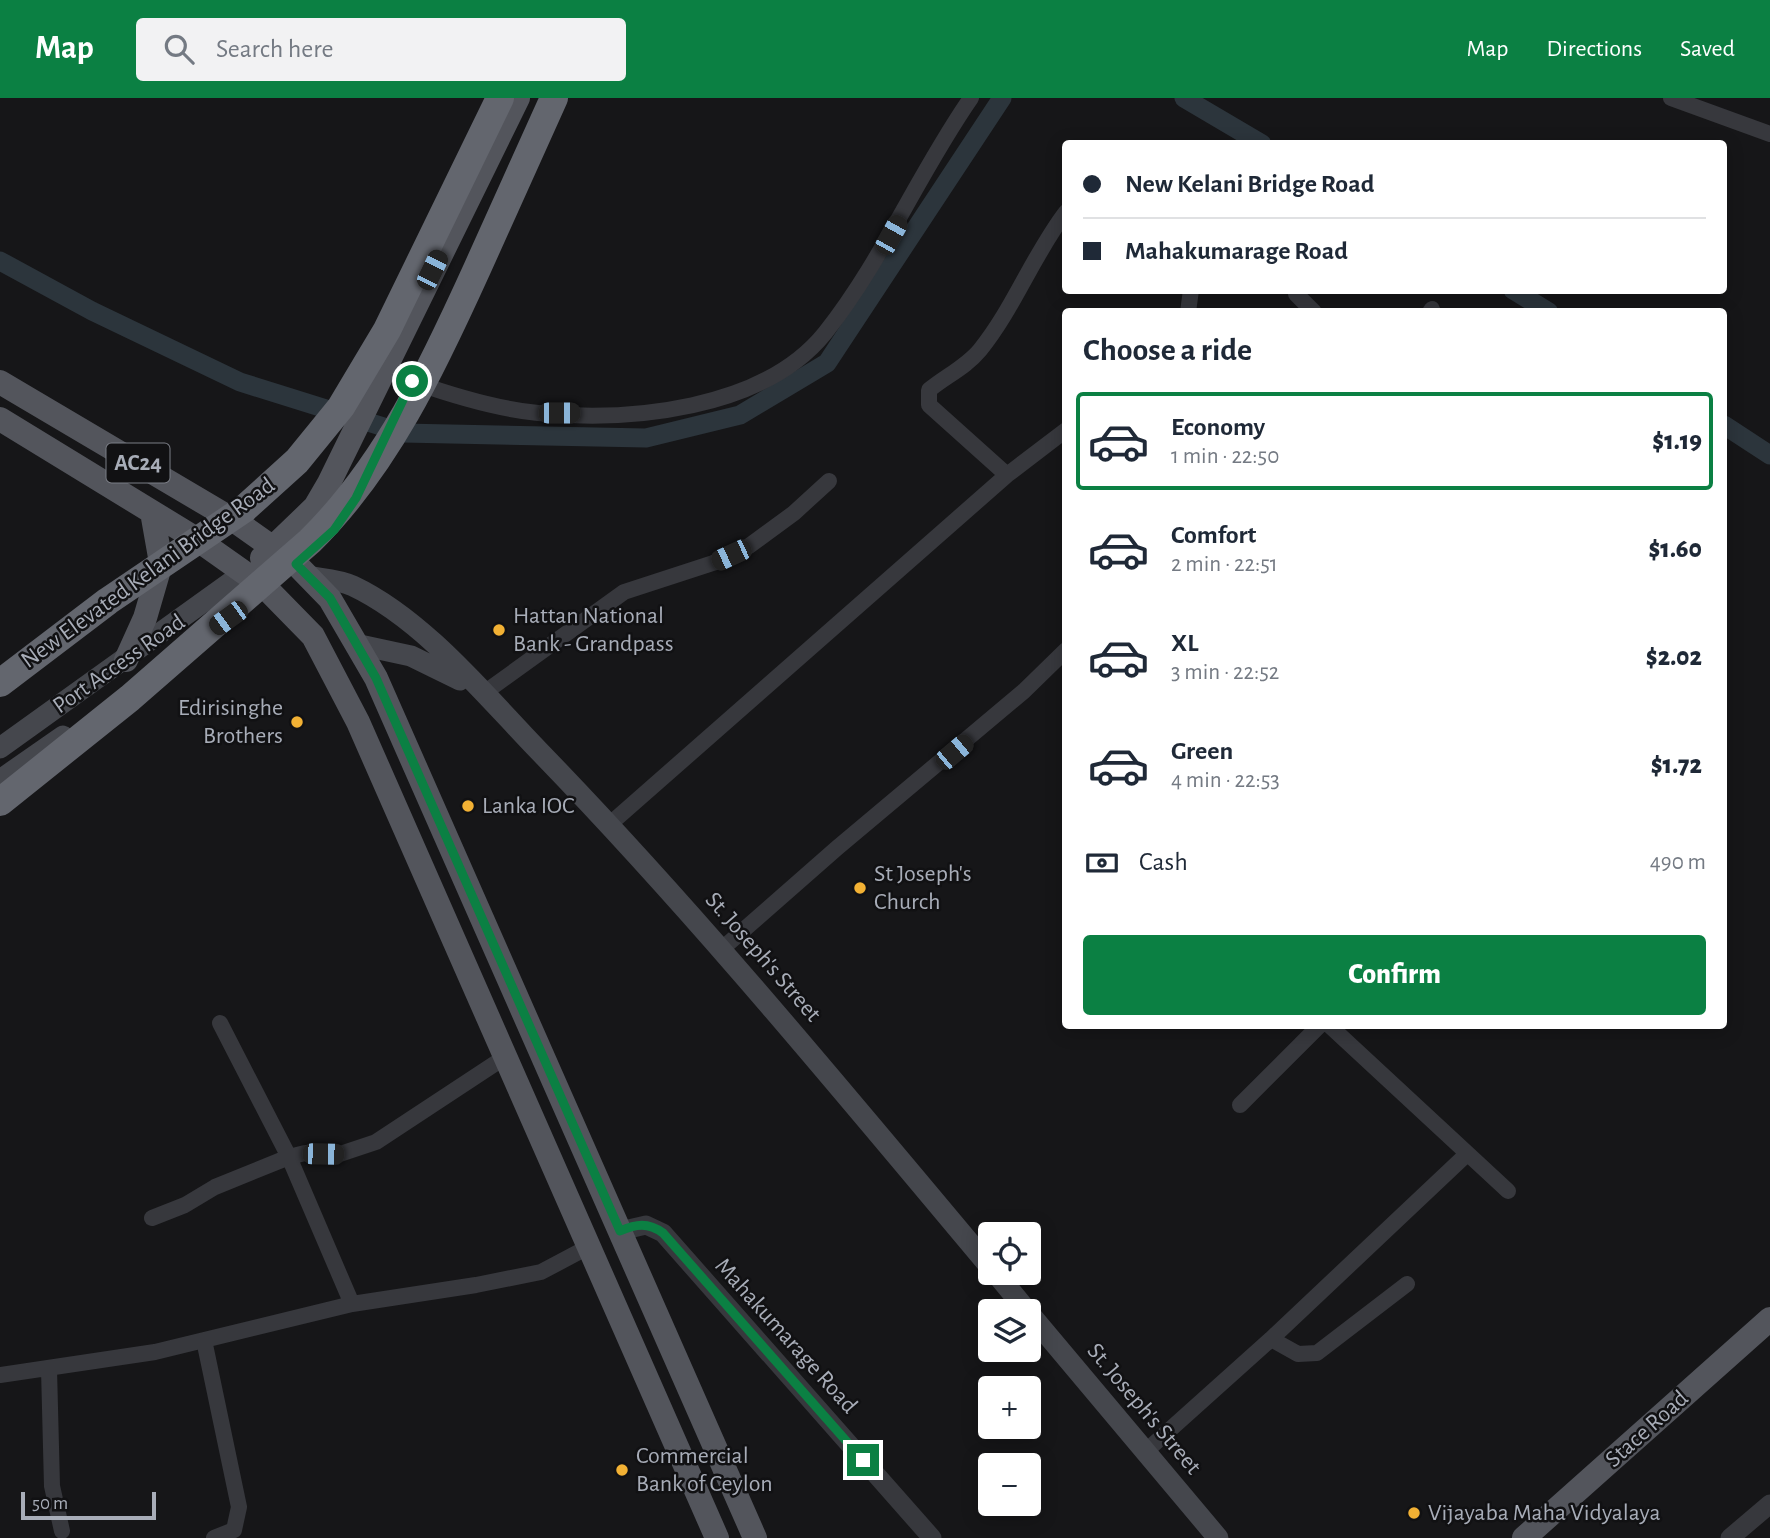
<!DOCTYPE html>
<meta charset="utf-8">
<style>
:root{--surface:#fff;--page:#f2f2f3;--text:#1f2937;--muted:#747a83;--line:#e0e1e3;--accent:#0b8043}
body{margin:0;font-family:"Alegreya Sans",sans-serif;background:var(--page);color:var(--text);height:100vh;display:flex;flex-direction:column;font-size:26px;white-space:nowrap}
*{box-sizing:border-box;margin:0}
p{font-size:23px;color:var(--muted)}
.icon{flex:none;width:38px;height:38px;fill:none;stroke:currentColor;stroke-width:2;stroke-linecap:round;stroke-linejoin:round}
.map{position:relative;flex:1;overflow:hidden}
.sheet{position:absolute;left:1062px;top:210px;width:665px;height:721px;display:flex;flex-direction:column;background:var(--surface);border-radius:7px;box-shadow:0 4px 18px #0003}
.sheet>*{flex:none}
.guide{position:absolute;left:1062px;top:42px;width:665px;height:154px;border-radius:7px;box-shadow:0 4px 18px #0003;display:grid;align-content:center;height:154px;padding:0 21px;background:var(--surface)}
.fabs{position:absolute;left:978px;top:1124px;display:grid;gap:14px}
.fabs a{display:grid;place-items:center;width:63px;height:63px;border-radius:7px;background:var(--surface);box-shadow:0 4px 18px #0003;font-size:35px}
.scale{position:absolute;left:21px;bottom:18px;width:135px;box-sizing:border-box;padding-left:7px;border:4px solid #a8adb8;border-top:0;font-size:19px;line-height:24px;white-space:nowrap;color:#a8adb8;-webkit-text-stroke:5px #111113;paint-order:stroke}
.end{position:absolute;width:32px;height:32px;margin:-16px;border:9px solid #0b8043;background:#fff;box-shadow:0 0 0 4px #fff}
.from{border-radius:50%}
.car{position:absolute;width:21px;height:42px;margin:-21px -10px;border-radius:9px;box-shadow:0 0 5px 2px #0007;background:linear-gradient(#222 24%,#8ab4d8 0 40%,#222 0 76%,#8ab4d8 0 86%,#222 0)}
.guide b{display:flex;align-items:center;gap:24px;height:66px;font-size:26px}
.guide b+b{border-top:2px solid var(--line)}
.guide i{width:18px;height:18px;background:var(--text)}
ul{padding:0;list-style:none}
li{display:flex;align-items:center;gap:21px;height:98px;margin:0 14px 10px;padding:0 7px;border:4px solid transparent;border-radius:7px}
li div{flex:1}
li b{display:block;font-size:26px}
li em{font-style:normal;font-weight:800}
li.current{border-color:var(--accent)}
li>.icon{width:63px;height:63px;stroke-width:1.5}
h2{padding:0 21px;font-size:32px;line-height:84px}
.pay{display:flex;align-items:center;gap:18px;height:77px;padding:0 21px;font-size:26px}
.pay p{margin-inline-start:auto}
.button{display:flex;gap:14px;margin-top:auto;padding:14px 21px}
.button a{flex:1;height:80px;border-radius:7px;background:var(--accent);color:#fff;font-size:28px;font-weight:800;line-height:80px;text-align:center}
header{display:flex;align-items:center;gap:42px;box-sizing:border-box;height:98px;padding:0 35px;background:var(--accent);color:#fff}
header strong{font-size:33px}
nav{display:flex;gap:38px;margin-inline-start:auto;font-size:24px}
.search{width:490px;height:63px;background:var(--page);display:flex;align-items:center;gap:18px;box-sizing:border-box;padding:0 24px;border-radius:7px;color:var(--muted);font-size:26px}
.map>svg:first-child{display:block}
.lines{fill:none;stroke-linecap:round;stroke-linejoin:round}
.canal{stroke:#2c353c;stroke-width:19}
.minor{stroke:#37383d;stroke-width:16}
.tertiary{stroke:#37383d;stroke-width:19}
.secondary{stroke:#45474d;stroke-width:21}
.primary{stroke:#53555c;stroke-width:24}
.motorway{stroke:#63666e;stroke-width:28}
.route{stroke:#0b8043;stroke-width:9}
.poi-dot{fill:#f2b134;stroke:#111113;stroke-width:2.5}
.labels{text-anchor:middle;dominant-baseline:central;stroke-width:5;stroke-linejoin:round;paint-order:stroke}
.shield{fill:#111113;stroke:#7b7e86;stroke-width:2}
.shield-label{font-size:23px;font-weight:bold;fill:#a8adb8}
.street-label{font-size:24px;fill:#a8adb8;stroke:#111113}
.poi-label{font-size:24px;fill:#a8adb8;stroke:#111113;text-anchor:start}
</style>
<header>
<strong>Map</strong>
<div class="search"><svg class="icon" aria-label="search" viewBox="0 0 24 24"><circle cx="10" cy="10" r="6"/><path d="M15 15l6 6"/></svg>Search here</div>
<nav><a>Map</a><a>Directions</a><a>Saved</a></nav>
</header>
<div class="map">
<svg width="1770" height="1440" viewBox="0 0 1770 1440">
<rect width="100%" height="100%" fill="#161618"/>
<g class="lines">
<path class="canal" d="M1184,0L1262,46
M0,163L92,213L240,284L403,335L646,340L740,317L827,265L1002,0
M1513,192L1549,214
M1724,327L1770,357"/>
<path class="minor" d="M1671,0L1770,36
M1296,196L1314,214
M1188,214L1191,192
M1430,214L1432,211
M414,284C454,298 496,311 538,315C629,324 763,312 825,235C883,162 918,76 971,0
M1007,377L929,307V292C946,278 966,269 980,252C1014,210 1033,157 1066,114
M484,595L624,494L713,465L749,448L794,415L829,383
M610,726L1007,377L1066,332
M723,850L837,750L1024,593L1066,552
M220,925L289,1059L352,1206
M1330,928L1508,1093
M1240,1007L1319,928
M152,1120L185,1107L215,1089L289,1059L305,1055L340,1056L376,1044L505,959
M1271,1241L1298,1256L1317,1255L1407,1186
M204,1242L239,1409L234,1432L214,1440
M49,1271L52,1388L62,1433
M0,1277L155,1254L352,1206L476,1187L541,1174L590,1148
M1145,1354L1271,1241L1467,1056"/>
<path class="tertiary" d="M620,1133L646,1127L663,1135L932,1440
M1730,1440L1770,1406"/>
<path class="secondary" d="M312,479C325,481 340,482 353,488C423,521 485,597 538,652C698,817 843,994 990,1169
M360,547L411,558L460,582
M0,650L245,474
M0,682L63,638
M995,1174L1027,1213
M1029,1215L1218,1440"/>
<path class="primary" d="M0,284L235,423L296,466L330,501L376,580L755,1440
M0,321L198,442L266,490L313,538L358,624L717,1440
M262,460L315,409L329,385L518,0
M126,562L145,520L161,465L152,414
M1524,1440L1770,1221"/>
<path class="motorway" d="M0,585L108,503L244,411L297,363L341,309L387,232L500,0
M0,704L130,600L310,443C387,367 433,268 477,171C503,114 528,57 554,0"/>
</g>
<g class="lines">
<path class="route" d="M412,283L356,400L334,432L296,466L330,500L376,580L620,1133C636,1126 648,1124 663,1135L863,1362"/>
</g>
<g class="poi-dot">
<circle cx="499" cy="532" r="7"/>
<circle cx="297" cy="624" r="7"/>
<circle cx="468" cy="708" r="7"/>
<circle cx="860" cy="790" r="7"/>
<circle cx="622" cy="1372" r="7"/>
<circle cx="1414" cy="1415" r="7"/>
</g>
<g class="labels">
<rect class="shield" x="106.5" y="345.5" width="63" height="39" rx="5"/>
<g class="shield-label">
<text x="138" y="365">AC24</text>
</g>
<g class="street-label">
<text transform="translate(148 475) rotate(-36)">New Elevated Kelani Bridge Road</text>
<text transform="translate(119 566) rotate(-35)">Port Access Road</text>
<text transform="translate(763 859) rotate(49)">St. Joseph's Street</text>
<text transform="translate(786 1238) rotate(48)">Mahakumarage Road</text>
<text transform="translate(1144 1311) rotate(50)">St. Joseph's Street</text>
<text transform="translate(1647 1331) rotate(-42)">Stace Road</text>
</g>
<g class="poi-label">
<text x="513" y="518">Hattan National<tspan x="513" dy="28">Bank - Grandpass</tspan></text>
<text x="283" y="610" text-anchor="end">Edirisinghe<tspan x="283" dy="28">Brothers</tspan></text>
<text x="482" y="708">Lanka IOC</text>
<text x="874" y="776">St Joseph's<tspan x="874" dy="28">Church</tspan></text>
<text x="636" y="1358">Commercial<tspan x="636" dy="28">Bank of Ceylon</tspan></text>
<text x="1428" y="1415">Vijayaba Maha Vidyalaya</text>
</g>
</g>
</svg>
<div class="fabs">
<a><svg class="icon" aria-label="locate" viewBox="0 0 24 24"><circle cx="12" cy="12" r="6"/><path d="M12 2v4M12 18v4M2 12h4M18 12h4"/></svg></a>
<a><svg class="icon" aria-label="layers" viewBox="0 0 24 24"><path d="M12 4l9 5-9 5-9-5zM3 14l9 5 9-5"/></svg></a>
<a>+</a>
<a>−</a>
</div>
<div class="scale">50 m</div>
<i class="end from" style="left:412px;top:283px"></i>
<i class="end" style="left:863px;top:1362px"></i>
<i class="car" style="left:891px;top:137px;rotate:29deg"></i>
<i class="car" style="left:432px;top:172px;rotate:26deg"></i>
<i class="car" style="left:559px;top:315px;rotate:90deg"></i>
<i class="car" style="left:731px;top:457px;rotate:245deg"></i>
<i class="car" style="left:228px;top:520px;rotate:234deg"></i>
<i class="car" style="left:954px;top:654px;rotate:50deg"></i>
<i class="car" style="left:323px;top:1056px;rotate:91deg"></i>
<div class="guide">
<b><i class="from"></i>New Kelani Bridge Road</b>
<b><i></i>Mahakumarage Road</b>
</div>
<section class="sheet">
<h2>Choose a ride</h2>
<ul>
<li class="current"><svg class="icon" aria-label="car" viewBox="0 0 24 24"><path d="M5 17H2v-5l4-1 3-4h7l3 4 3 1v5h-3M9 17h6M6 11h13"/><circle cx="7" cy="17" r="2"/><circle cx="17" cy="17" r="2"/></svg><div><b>Economy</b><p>1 min · 22:50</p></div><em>$1.19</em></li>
<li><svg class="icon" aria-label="car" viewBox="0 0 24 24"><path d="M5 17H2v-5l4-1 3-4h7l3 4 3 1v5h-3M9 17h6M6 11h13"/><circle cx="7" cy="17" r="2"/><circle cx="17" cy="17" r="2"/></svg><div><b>Comfort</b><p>2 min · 22:51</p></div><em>$1.60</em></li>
<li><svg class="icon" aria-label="car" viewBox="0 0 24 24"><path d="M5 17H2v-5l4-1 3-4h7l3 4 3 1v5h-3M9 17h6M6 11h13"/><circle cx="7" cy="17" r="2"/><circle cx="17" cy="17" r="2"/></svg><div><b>XL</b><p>3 min · 22:52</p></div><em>$2.02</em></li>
<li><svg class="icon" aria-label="car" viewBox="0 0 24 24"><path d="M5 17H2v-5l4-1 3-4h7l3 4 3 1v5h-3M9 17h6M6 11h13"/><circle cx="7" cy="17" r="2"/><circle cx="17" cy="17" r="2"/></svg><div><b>Green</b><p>4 min · 22:53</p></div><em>$1.72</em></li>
</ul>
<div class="pay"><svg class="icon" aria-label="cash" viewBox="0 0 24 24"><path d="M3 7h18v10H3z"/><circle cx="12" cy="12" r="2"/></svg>Cash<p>490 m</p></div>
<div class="button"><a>Confirm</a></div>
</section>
</div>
